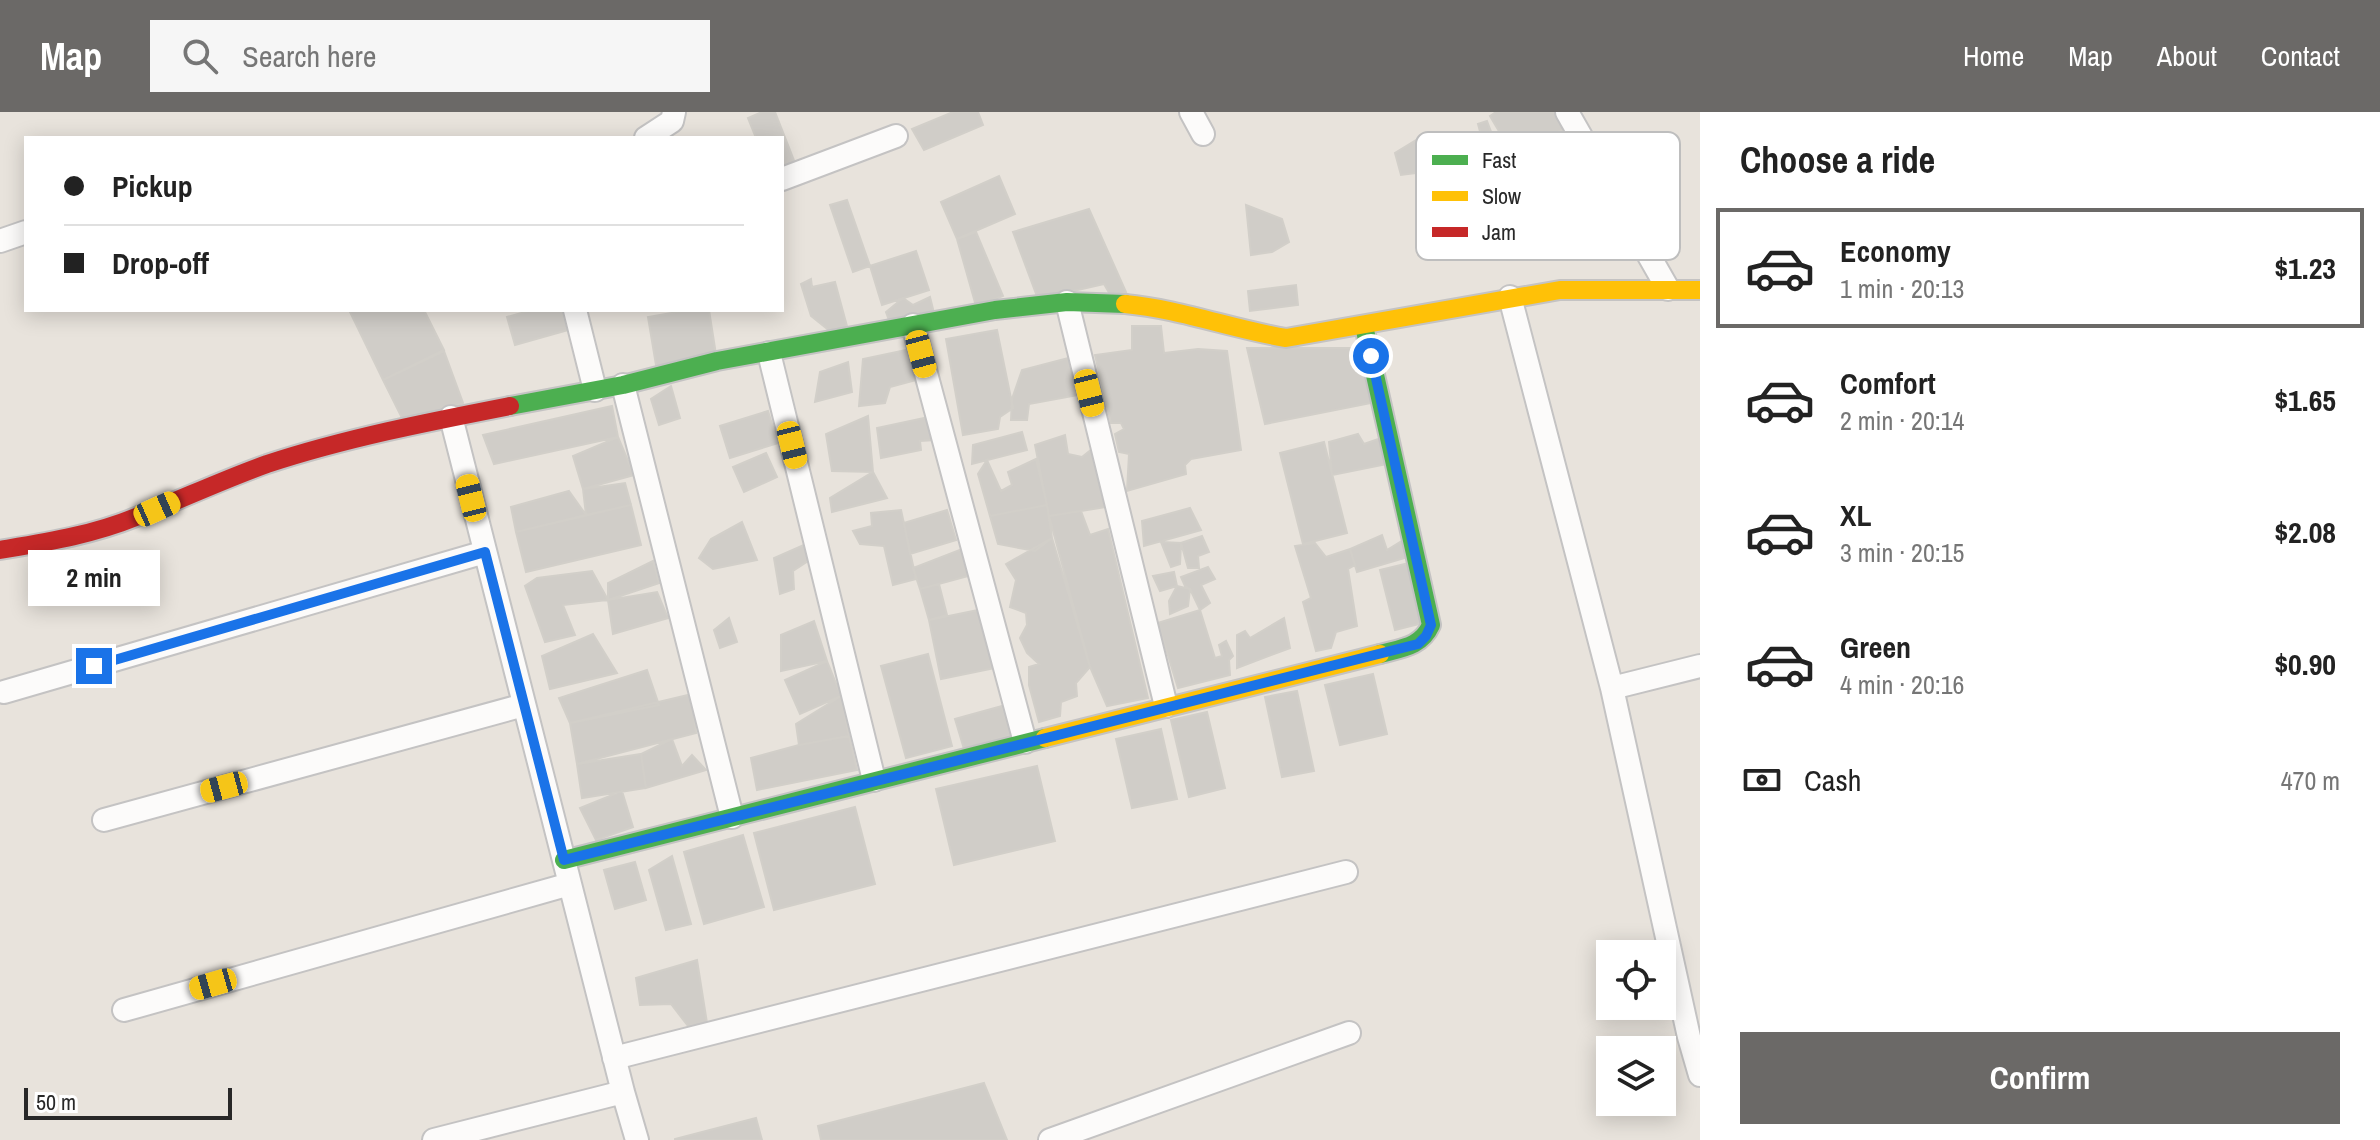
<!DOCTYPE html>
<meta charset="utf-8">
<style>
:root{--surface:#fff;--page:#f6f6f6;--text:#222;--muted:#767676;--line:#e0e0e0;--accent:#6b6967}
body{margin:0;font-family:"Archivo Narrow",sans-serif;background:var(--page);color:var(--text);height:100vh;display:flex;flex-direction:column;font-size:30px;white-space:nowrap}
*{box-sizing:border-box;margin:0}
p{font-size:26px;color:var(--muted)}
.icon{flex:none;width:44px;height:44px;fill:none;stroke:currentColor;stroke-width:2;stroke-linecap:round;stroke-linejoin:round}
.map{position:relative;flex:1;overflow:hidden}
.drawer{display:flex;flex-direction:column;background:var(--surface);width:680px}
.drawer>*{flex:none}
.top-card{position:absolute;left:24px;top:24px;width:760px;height:176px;border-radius:0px;box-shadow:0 4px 20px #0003;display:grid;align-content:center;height:176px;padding:0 40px;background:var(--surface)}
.buttons{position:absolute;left:1596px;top:828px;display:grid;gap:16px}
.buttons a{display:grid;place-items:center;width:80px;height:80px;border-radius:0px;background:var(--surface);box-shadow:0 4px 20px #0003;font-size:40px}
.scale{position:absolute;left:24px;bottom:20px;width:208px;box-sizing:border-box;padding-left:8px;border:4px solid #282828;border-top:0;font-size:22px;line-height:28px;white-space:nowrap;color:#282828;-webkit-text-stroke:6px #fff;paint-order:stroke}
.end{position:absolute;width:36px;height:36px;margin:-18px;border:10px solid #1a73e8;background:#fff;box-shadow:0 0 0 4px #fff}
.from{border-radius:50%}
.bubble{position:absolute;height:56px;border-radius:0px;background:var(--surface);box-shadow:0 4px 20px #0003;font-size:26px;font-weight:800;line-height:56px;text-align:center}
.car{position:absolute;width:24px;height:48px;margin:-24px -12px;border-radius:10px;box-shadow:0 0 6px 2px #0007;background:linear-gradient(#f5c518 24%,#345 0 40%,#f5c518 0 76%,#345 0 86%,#f5c518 0)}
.top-card b{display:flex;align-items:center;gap:28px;height:76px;font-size:30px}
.top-card b+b{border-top:2px solid var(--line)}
.top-card i{width:20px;height:20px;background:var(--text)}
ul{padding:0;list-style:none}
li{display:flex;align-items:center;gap:24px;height:120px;margin:0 16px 12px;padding:0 24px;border:4px solid transparent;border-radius:0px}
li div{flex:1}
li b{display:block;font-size:30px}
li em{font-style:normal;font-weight:800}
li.active{border-color:var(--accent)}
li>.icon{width:72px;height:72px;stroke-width:1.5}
h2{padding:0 40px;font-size:36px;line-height:96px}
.pay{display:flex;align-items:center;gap:20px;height:88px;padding:0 40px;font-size:30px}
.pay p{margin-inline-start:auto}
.button{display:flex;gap:16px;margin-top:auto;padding:16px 40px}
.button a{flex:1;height:92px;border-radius:0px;background:var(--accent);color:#fff;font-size:32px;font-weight:800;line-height:92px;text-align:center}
header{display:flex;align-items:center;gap:48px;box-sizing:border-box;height:112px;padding:0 40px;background:var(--accent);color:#fff}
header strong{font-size:38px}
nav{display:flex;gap:44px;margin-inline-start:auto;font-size:28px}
.search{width:560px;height:72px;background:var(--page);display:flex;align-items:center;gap:20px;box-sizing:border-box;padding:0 28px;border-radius:0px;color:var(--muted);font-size:30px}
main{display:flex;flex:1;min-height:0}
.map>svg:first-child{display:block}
.building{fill:#d0cdc8;stroke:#d2cfc9;stroke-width:2}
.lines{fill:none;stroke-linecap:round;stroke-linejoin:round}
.street-casing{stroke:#c4c3c3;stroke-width:26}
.fast-casing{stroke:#c4c3c3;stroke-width:22}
.slow-casing{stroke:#c4c3c3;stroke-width:22}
.jam-casing{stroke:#c4c3c3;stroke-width:22}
.street{stroke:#fcfbfa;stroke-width:22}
.fast{stroke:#4caf50;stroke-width:18}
.slow{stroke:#ffc107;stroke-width:18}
.jam{stroke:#c62828;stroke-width:18}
.route{stroke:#1a73e8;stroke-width:10}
.key{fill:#fff;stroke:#bebebe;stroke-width:2}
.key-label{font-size:22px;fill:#282828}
</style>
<header>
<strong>Map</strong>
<div class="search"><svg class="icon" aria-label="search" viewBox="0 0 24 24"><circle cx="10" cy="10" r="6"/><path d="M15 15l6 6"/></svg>Search here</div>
<nav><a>Home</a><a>Map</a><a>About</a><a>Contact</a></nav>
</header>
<main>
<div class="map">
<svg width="1700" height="1028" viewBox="0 0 1700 1028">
<rect width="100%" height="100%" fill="#e8e3dc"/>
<path class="building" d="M762,0H775L795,51L782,56V26H756L748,6Z
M953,0H978L983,13L924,38L912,17Z
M1496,0H1558L1566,16L1513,43L1490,4Z
M1487,9L1518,91L1509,96L1502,80L1490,84L1475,52L1486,42L1478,12Z
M1426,22L1459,113L1441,120L1416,61L1401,63L1395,41Z
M999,64L1015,102L957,127L941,90Z
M847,88L870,154L853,160L830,93Z
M1246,93L1282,107L1289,130L1272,140L1251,143Z
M1089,97L1126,180L1111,184L1104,172L1038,187L1013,120Z
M976,120L1003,184L976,194L957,127Z
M916,139L929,178L882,193L870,154Z
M811,167L812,175L835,170L848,218L831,220L811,204L801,172Z
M1296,173L1298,193L1250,199L1248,179Z
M930,185L936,209L893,219L886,200L903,186L913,193Z
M354,198H424L444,238L383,268L350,200Z
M532,198H562L568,218L515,233L507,205Z
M689,198H709L717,249L657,259L648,205Z
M1132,214H1161L1164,241L1198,237L1227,239L1241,338L1191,347L1185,353L1186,362L1127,379L1129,342L1119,340L1115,322L1124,317L1121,311H1111L1095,243L1132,238Z
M997,218L1013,296L1000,305L998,317L963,323L946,227Z
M1247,236H1362L1371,291L1265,312Z
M911,237L916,268L890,275L885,291L859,294L863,247Z
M444,239L463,291L405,312L383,268Z
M1080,243L1089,281L1029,292L1027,308H1011L1012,287L1022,258Z
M848,250L852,280L815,290L820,260Z
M671,274L680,306L659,313L651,287Z
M612,294L618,325L494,352L483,323Z
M768,299L778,331L730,346L720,314Z
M868,304L873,360L832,359L826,322Z
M929,305L934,328L920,329L921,338L881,346L877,316Z
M1022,320L1027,338L972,352L973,333Z
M1358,322L1364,332L1381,326L1387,352L1332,363L1329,330Z
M1065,323L1068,342L1082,345L1092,337L1106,395L1049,404L1035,333Z
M618,325L634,363L583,377L573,344Z
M1324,330L1347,421L1303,432L1280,341Z
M766,341L777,365L744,380L733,355Z
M1036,347L1047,393L990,404L978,362L987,348L1001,379L1012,373L1008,360Z
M873,360L887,386L832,400L830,386Z
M625,371L631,393L586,403L583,377Z
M569,379L586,403L516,420L511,395Z
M631,393L641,433L526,460L516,420Z
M1047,393L1052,426L1035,439L998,432L990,404Z
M1190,396L1201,418L1144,434L1142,409Z
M901,398L916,467L893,473L884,434L860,432L853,419L872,414L871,401Z
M947,398L956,428L910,442L904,411Z
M1081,399L1090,423L1108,417L1148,586L1107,594L1090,555L1049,404Z
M742,410L757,448L713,457L699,446L711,427Z
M1382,423L1387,438L1405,427L1411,444L1357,460L1350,437Z
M1202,424L1209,440L1198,444L1199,456H1188L1181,431Z
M1052,426L1090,555L1076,571L1077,584L1061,590L1060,604L1039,610L1029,573V555L1039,552L1027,541L1020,526L1027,513L1026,501L1010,495L1016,468L1006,452Z
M1161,430L1181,431L1180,452L1171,455Z
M1315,431L1326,445L1350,437L1355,453L1348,457L1357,514L1336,520L1331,536L1316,539L1303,490L1311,486L1295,434Z
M804,433L808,449L793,459L794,477L780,482L774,446Z
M962,437L968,464L920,477L913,456Z
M653,449L659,471L608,488V471Z
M1409,451L1423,511L1395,518L1380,458Z
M1208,455L1215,467L1201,473L1210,491L1200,498L1190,477L1185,474L1181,465Z
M592,459L608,488L563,493L575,523L545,530L525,474L537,466Z
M1174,460L1177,474L1160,479L1153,464Z
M939,472L947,503L929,508L920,477Z
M1177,474L1190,477L1188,494L1170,502L1169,489Z
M657,480L668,506L613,522L608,488Z
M983,497L995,556L941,567L929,508Z
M1200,498L1215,546L1222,544L1219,533L1226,529L1233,544L1229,548L1230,563L1178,576L1158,511Z
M729,506L737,530L720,536L714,518Z
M1284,506L1290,536L1237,556V523L1245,519L1250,526Z
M814,509L827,549L781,559V523Z
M593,522L617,561L550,577L542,544Z
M928,542L952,634L906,646L881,554Z
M827,549L841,584L800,602L785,568Z
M647,558L659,593L570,611L559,586Z
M1373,562L1387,622L1340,633L1325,573Z
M1297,579L1314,659L1282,665L1265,585Z
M692,582L696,621L577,652L570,611Z
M841,584L849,624L799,633L796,612Z
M1002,594L1011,623L964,637L955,607Z
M1207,600L1225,676L1189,685L1171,608Z
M1161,617L1177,687L1132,696L1116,627Z
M849,624L857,658L757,678L751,646L799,633Z
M672,627L682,654L692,643L706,658L646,676L641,642Z
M641,642L646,676L582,686L577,652Z
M1037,654L1055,729L954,753L936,677Z
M622,679L633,715L596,728L580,696Z
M855,695L875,772L774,798L754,721Z
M743,723L764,795L704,812L684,740Z
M672,744L691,812L666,818L649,758Z
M635,750L646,788L615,797L604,758Z
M697,848L707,911L688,914L671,892L640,893L636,866Z
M984,971L1007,1028H821L818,1014Z
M756,1006L762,1028H675V1027Z"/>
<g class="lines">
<defs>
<path id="street" d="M1191,0L1203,22
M1567,0L1668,177
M646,26L672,9L674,0
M782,67L896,24
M0,129L26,120
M1510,185L1612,576L1689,925L1700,963
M1067,190L1166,594
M575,198L595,278
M913,213L1025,630
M769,241L874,668
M623,273L732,705
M451,305L623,980L637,1028
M1612,576L1700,554
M4,580L485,440
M104,708L524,593
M124,898L570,772
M614,946L1346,760
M434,1028L623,980
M1050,1028L1349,921"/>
<path id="fast" d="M1364,214L1431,513C1421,535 1402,536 1380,542
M510,294L623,273L717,249L995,198L1067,190L1125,192
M564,748L1045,626"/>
<path id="slow" d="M1125,192C1180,197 1232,217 1286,226L1560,178H1700
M1045,626L1380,542"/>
<path id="jam" d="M0,438C47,430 92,423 136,405C180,388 222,368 267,352C346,326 428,310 510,294"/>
</defs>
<use href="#street" class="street-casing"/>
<use href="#fast" class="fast-casing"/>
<use href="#slow" class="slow-casing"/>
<use href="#jam" class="jam-casing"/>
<use href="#street" class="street"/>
<use href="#fast" class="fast"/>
<use href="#slow" class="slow"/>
<use href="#jam" class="jam"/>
</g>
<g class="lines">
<path class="route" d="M94,554L485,440L564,748L1418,532L1426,524L1431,513L1371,244"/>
</g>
<rect x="1416" y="20" width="264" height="128" rx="12" class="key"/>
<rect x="1432" y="43" width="36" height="10" fill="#4caf50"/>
<rect x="1432" y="79" width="36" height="10" fill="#ffc107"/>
<rect x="1432" y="115" width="36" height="10" fill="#c62828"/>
<g class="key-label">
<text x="1482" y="56">Fast</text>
<text x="1482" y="92">Slow</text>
<text x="1482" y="128">Jam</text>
</g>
</svg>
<div class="buttons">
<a><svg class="icon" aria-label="locate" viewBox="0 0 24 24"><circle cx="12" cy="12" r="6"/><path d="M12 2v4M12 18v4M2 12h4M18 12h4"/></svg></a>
<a><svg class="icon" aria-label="layers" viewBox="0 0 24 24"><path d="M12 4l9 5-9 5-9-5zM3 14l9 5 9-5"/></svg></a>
</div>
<div class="scale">50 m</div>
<i class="end from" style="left:1371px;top:244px"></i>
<i class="end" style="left:94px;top:554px"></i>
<div class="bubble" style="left:28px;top:438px;width:132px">2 min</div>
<i class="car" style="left:921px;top:242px;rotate:165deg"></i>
<i class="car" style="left:1089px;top:281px;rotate:166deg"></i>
<i class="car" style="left:792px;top:333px;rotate:166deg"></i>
<i class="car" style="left:471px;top:386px;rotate:346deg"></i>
<i class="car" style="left:157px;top:397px;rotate:66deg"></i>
<i class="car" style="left:224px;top:675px;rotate:255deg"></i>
<i class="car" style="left:213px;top:872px;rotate:254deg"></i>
<div class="top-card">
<b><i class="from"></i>Pickup</b>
<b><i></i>Drop-off</b>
</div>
</div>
<section class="drawer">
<h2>Choose a ride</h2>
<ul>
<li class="active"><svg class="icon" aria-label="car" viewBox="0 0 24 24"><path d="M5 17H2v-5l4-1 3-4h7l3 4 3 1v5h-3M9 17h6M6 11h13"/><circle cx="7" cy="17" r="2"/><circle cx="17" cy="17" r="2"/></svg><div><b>Economy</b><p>1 min · 20:13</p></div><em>$1.23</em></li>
<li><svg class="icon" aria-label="car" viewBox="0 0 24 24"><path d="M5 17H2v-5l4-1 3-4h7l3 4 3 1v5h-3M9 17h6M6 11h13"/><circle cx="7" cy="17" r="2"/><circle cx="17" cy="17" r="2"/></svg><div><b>Comfort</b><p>2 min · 20:14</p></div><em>$1.65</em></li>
<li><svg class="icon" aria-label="car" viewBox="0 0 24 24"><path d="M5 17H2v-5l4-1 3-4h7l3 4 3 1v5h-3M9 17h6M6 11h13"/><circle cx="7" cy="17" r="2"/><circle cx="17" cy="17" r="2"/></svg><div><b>XL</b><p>3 min · 20:15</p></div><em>$2.08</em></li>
<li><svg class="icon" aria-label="car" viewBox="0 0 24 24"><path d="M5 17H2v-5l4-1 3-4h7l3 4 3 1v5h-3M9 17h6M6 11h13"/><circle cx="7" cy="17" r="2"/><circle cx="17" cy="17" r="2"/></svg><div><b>Green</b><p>4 min · 20:16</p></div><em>$0.90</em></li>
</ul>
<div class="pay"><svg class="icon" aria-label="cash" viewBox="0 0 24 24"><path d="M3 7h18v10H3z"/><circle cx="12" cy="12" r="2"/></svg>Cash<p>470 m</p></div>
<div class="button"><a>Confirm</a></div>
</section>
</main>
